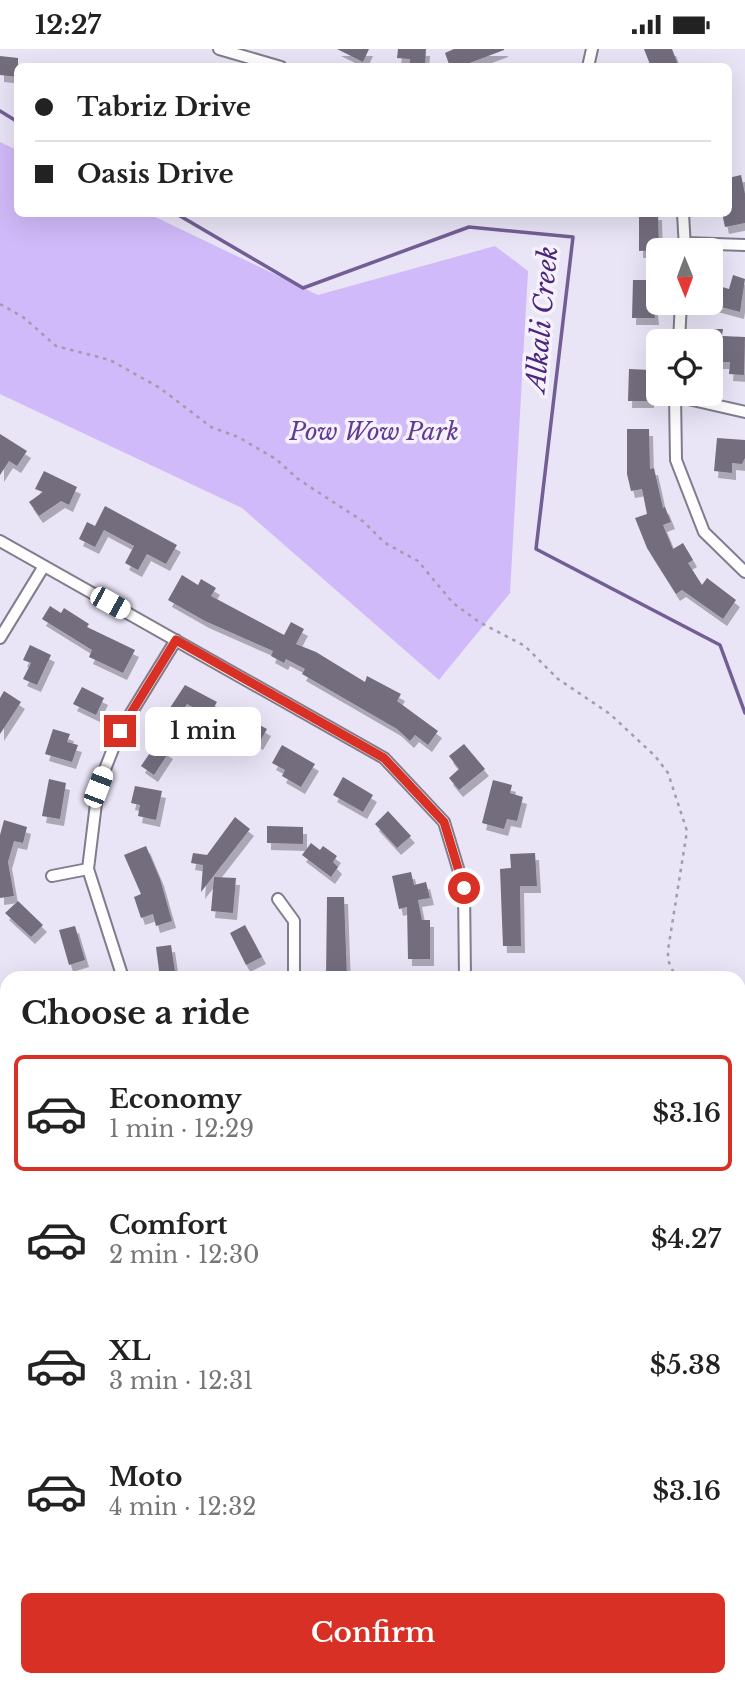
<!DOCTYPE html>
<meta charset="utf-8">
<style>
:root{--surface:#fff;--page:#f2f2f2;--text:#222;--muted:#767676;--line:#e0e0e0;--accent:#d93025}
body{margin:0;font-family:"Libre Baskerville",serif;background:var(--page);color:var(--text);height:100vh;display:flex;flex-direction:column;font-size:26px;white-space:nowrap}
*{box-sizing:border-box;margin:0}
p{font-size:23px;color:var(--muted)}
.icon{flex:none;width:38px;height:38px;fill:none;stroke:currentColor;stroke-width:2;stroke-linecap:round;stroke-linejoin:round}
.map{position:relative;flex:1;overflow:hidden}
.panel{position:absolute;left:0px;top:922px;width:746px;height:716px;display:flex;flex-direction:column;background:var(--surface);border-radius:21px 21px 0 0;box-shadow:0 7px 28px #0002}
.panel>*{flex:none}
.hud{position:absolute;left:14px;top:14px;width:718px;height:154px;border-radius:10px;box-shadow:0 7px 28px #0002;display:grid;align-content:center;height:154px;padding:0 21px;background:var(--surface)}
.needle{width:46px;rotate:179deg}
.tools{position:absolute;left:646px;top:189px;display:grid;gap:14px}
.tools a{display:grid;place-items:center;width:77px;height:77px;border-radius:10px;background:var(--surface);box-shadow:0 7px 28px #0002;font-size:35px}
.end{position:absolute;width:32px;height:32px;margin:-16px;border:9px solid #d93025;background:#fff;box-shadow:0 0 0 4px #fff}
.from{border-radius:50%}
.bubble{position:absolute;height:49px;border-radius:10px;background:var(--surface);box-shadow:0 7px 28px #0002;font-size:23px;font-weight:600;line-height:49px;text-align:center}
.car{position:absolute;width:21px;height:42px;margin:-21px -10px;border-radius:9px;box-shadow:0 0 5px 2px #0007;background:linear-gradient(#fff 24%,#345 0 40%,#fff 0 76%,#345 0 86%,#fff 0)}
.hud b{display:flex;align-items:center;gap:24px;height:66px;font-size:26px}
.hud b+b{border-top:2px solid var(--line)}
.hud i{width:18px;height:18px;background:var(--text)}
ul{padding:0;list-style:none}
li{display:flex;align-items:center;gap:21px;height:116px;margin:0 14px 10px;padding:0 7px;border:4px solid transparent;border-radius:10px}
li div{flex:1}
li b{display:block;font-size:26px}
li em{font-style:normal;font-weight:600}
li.active{border-color:var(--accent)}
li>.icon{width:63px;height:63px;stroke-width:1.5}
h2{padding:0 21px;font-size:32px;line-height:84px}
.action{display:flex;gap:14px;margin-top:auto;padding:14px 21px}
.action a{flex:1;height:80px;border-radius:10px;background:var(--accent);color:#fff;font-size:28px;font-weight:600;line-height:80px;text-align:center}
.status{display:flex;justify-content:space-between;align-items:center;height:49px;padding:0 35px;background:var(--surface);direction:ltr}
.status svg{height:19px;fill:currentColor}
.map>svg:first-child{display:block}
.green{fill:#d0baf9}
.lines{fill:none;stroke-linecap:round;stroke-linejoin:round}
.stream{stroke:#725e94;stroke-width:3.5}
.building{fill:#736d7d;filter:url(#shadow)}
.minor-casing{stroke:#827c8c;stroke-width:14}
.path{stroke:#a19dab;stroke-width:2.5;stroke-dasharray:3.5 5;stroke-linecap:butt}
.minor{stroke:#fff;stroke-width:10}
.route{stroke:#d93025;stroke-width:9}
.labels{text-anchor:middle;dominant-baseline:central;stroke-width:7;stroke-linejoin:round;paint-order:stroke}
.park-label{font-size:24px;font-style:italic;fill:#603a93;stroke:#f6f2fd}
.water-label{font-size:26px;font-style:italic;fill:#4d257d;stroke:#f6f2fd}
</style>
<div class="status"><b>12:27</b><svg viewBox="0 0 49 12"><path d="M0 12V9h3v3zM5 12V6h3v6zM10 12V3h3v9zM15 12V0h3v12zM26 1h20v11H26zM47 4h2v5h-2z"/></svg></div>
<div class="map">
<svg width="745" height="1637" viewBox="0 0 745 1637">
<defs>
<filter id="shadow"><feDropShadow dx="4" dy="7" stdDeviation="0" flood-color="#0004"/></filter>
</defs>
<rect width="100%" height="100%" fill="#e9e4f6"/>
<path class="green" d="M0,93L17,101L18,164L149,165L318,246L495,197L528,222L510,544L439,631L242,459L0,345Z"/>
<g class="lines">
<path class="stream" d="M0,62L18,73
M175,164L303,239L469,178L573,188L536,500L720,596L745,664"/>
</g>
<path class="building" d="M337,0H369L363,13Z
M398,0H426L425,18H409L410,10L397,9Z
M454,0H504V1L459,18H450L445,4Z
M644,0H672L679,18H651Z
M0,7L18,9V28L0,26Z
M741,126L745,145V174L725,178L722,164H728V129Z
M639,164H658L659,201L639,202Z
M733,226L745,230L740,263L710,255L712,235L729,240Z
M633,231H651L655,269H632Z
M706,280H723L722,287L745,288L744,326L729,325L730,313H713L714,291H706Z
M629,320L651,321L650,352H628Z
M627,380H649L650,420L654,419L663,459L665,458L671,473L663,476L673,500L683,494L693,511L688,514L702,536L707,529L736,551L723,570L682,541L676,545L647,499L635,469L647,465L642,440L631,442L627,425Z
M0,385L27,402L17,417L9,412L0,426Z
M717,389L745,391V409L742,415L732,414V424L714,422Z
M44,422L77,438L69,456L61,452L39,467L29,453L43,443L35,440Z
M105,457L177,496L166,515L147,505L138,521L125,514L134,497L104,481L95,498L79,490L87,473L95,477Z
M182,526L198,536L201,530L216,539L211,547L284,586L291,573L304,580L296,595L316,603L365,633L367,627L401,645L397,652L438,682L428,696L415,686L410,692L397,680L302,625L305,620L286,610L284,614L271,607L273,602L205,572L168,551Z
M50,557L61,564L64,559L89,575L87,578L135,601L123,624L89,608L92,601L42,570Z
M30,596L51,606L37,636L23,630L31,614L23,611Z
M185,636L217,653L209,667L187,655L173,678L162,671Z
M82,638L104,649L96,666L73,655Z
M4,642L21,653L0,685V649Z
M245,668L267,680L259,694L253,691L248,699L226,687L230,679L237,683Z
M53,680L70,685L67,693L78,696L72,713L45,705Z
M156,695L169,703L154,726L141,717Z
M464,695L485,720L459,741L449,729L459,720L449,707Z
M282,696L315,715L301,738L282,727L285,721L272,714Z
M343,728L373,746L363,763L333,746Z
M49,730L66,734L60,770L42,767Z
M493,731L512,736L510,744L523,748L517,772L507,770L504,780L482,774Z
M135,737L162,742L156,771L138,767L140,756L131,754Z
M388,762L411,787L397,799L375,775Z
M235,768L250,780L201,843L203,816L191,814L193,804L207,806Z
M4,771L27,778L23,794L14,792L8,813L14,847L0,849V786Z
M267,777L303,778V795L267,794Z
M311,794L320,801L323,797L337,807L333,813L338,818L331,828L302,806Z
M146,797L160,830L172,872L156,877L153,865L141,869L134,848L141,845L124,806Z
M535,804L537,837H520L521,897H503L500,820L511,819L510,805Z
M411,823L414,836L426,833L430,849L418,851L422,871H430V910H408L407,858L399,860L392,827Z
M214,828L236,829L233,864L211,862Z
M327,848H344L347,929H326Z
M18,852L43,876L31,888L5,864Z
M245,876L262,908L246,916L230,884Z
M75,877L85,911L69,916L59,881Z
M171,896L176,929H160L156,898Z"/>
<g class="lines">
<defs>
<path id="minor" d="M219,0L281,18
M588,18L592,0
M683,164L685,200
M686,194L745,196
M679,292L681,254
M675,345L676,411L704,483L745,523
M675,347L745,363
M0,492L384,709L444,773L464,839L465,929
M0,589L44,517
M52,827L88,820
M278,850L294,872V929
M123,929L88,820L98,738L120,682L176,591
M0,1034L7,1041
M0,1179L7,1180
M0,1470L7,1469"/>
</defs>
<use href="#minor" class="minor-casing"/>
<path class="path" d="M0,255L23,268L56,297L110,311L160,339L211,378L238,388L276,410L298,430L364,473L385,494L418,512L453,554L479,573L525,597L558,630L610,665L655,707L668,724L687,782L668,901V911L676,929
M738,1126L745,1153"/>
<use href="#minor" class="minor"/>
</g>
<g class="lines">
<path class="route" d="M120,682L176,591L384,709L444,773L464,839"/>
</g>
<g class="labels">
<g class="park-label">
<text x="374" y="382">Pow Wow Park</text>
</g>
<g class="water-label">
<text transform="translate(542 270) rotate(-85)">Alkali Creek</text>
</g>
</g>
</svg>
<div class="tools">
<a><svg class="needle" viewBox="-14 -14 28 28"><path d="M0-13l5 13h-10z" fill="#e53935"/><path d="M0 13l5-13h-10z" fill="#767676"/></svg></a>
<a><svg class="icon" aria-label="locate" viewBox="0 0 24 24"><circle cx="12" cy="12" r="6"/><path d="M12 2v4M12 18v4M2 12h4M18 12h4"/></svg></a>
</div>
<i class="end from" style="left:464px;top:839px"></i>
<i class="end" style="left:120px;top:682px"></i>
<div class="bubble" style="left:145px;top:658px;width:116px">1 min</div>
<i class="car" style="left:110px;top:554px;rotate:119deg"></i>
<i class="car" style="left:98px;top:738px;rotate:21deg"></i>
<div class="hud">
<b><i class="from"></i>Tabriz Drive</b>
<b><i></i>Oasis Drive</b>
</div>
<section class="panel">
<h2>Choose a ride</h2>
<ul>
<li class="active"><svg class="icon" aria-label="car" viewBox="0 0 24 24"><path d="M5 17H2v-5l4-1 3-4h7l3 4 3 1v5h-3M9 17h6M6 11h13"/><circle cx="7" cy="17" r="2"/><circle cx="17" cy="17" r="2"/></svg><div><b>Economy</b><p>1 min · 12:29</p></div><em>$3.16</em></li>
<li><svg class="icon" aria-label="car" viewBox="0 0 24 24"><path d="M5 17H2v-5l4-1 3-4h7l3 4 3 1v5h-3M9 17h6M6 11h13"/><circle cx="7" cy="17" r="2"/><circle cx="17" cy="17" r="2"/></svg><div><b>Comfort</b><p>2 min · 12:30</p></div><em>$4.27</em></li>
<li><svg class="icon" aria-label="car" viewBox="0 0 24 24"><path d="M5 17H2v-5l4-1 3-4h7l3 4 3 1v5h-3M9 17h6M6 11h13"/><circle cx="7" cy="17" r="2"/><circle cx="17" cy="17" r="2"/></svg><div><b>XL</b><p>3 min · 12:31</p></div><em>$5.38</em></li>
<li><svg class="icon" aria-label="car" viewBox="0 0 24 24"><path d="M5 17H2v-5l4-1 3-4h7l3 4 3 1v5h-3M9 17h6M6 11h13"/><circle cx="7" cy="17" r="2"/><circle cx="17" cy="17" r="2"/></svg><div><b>Moto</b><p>4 min · 12:32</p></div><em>$3.16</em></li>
</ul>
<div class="action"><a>Confirm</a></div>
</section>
</div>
